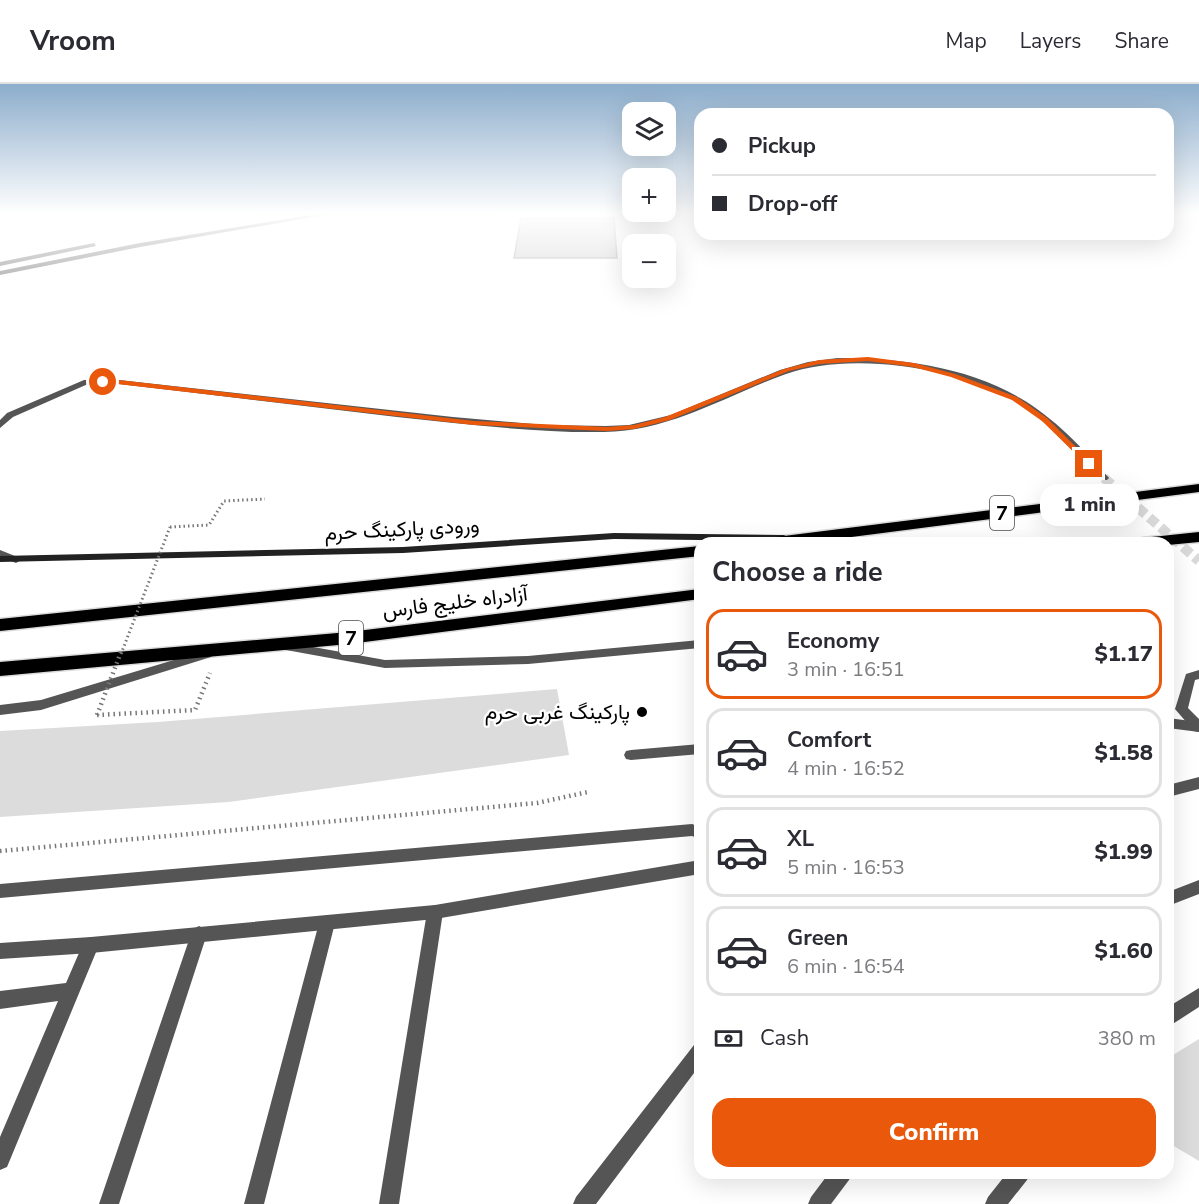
<!DOCTYPE html>
<meta charset="utf-8">
<style>
:root{--surface:#fff;--page:#f7f7f7;--text:#2b2b33;--muted:#7c7c81;--line:#e1e1e2;--accent:#ea580c}
body{margin:0;font-family:"Nunito Sans",Vazirmatn,sans-serif;background:var(--page);color:var(--text);height:100vh;display:flex;flex-direction:column;font-size:22px;white-space:nowrap}
*{box-sizing:border-box;margin:0}
p{font-size:20px;color:var(--muted)}
.icon{flex:none;width:33px;height:33px;fill:none;stroke:currentColor;stroke-width:2;stroke-linecap:round;stroke-linejoin:round}
.map{position:relative;flex:1;overflow:hidden}
.side{position:absolute;left:694px;top:453px;width:480px;height:642px;display:flex;flex-direction:column;background:var(--surface);border-radius:18px;box-shadow:0 6px 24px #0002}
.side>*{flex:none}
.guide{position:absolute;left:694px;top:24px;width:480px;height:132px;border-radius:18px;box-shadow:0 6px 24px #0002;display:grid;align-content:center;height:132px;padding:0 18px;background:var(--surface)}
.tools{position:absolute;left:622px;top:18px;display:grid;gap:12px}
.tools a{display:grid;place-items:center;width:54px;height:54px;border-radius:12px;background:var(--surface);box-shadow:0 6px 24px #0002;font-size:30px}
.end{position:absolute;width:27px;height:27px;margin:-14px;border:8px solid #ea580c;background:#fff;box-shadow:0 0 0 3px #fff}
.from{border-radius:50%}
.bubble{position:absolute;height:42px;border-radius:18px;background:var(--surface);box-shadow:0 6px 24px #0002;font-size:20px;font-weight:800;line-height:42px;text-align:center}
.guide b{display:flex;align-items:center;gap:21px;height:57px;font-size:22px}
.guide b+b{border-top:2px solid var(--line)}
.guide i{width:15px;height:15px;background:var(--text)}
ul{padding:0;list-style:none}
li{display:flex;align-items:center;gap:18px;height:90px;margin:0 12px 9px;padding:0 6px;border:3px solid var(--line);border-radius:18px}
li div{flex:1}
li b{display:block;font-size:22px}
li em{font-style:normal;font-weight:800}
li.active{border-color:var(--accent)}
li>.icon{width:54px;height:54px;stroke-width:1.5}
h2{padding:0 18px;font-size:27px;line-height:72px}
.pay{display:flex;align-items:center;gap:15px;height:66px;padding:0 18px;font-size:22px}
.pay p{margin-inline-start:auto}
.button{display:flex;gap:12px;margin-top:auto;padding:12px 18px}
.button a{flex:1;height:69px;border-radius:18px;background:var(--accent);color:#fff;font-size:24px;font-weight:800;line-height:69px;text-align:center}
header{display:flex;align-items:center;gap:36px;box-sizing:border-box;height:84px;padding:0 30px;background:var(--surface);border-bottom:2px solid var(--line)}
header strong{font-size:28px}
nav{display:flex;gap:33px;margin-inline-start:auto;font-size:21px}
.map>svg:first-child{display:block}
.green{fill:#dcdcdc}
.building{fill:#c4c4c4;stroke:#999;stroke-width:1.5}
.lines{fill:none;stroke-linecap:round;stroke-linejoin:round}
.tertiary-tunnel{stroke:#d9d9d9;stroke-width:10;stroke-dasharray:10 5;stroke-linecap:butt}
.motorway-casing{stroke:#dbdbdb;stroke-width:3}
.path-far1{stroke:#777;stroke-width:3;stroke-dasharray:1.5 3;stroke-linecap:butt}
.path{stroke:#777;stroke-width:4.5;stroke-dasharray:1.5 4;stroke-linecap:butt}
.service{fill:#555;fill-rule:evenodd}
.minor{fill:#555;fill-rule:evenodd}
.tertiary{fill:#555;fill-rule:evenodd}
.secondary{fill:#222;fill-rule:evenodd}
.motorway{fill:#000;fill-rule:evenodd}
.path-bridge-far1{stroke:#777;stroke-width:3;stroke-dasharray:1.5 3;stroke-linecap:butt}
.path-bridge{stroke:#777;stroke-width:4.5;stroke-dasharray:1.5 4;stroke-linecap:butt}
.route{fill:#ea580c}
.poi-dot{fill:#000;stroke:#fff;stroke-width:2}
.labels{text-anchor:middle;dominant-baseline:central;stroke-width:4.5;stroke-linejoin:round;paint-order:stroke}
.shield{fill:#fff;stroke:#4c4c4c;stroke-width:1.5}
.shield-label{font-size:20px;font-weight:bold;fill:#000}
.street-label{font-size:21px;fill:#000;stroke:#fff}
.poi-label{font-size:21px;fill:#000;stroke:#fff;text-anchor:end}
</style>
<header>
<strong>Vroom</strong>
<nav><a>Map</a><a>Layers</a><a>Share</a></nav>
</header>
<div class="map">
<svg width="1199" height="1120" viewBox="0 0 1199 1120">
<rect width="100%" height="100%" fill="#fff"/>
<path class="green" d="M557,605L569,671L229,718L0,733V647L158,638Z
M1199,955V1077L1172,1061L1169,1057L1168,974Z"/>
<path class="building" d="M521,134H614L617,174H514Z"/>
<g class="lines">
<path class="tertiary-tunnel" d="M1104,394L1199,477"/>
<defs>
<path id="motorway" d="M1199,400V408L805,459H760L768,454Z
M1199,448V458L1168,461V459H1134L1142,454Z
M700,462V472L0,547V535Z
M700,505V515L349,560L0,592V578L349,548Z"/>
</defs>
<use href="#motorway" class="motorway-casing"/>
<path class="path-far1" d="M170,443L209,441L224,417L265,415"/>
<path class="path" d="M97,631L195,626L210,589
M0,767L537,719L588,708"/>
<path class="service" d="M317,130H330L140,163L0,191V187L140,159Z
M94,159L96,162L0,182V178Z
M435,821L441,823L443,828L399,1120H379L427,828L429,823Z
M327,831L333,834L335,839L264,1120H244L319,839L321,834Z
M199,842L205,845L207,850L119,1120H99L191,850L193,845Z
M91,853L97,855L99,861L7,1083L0,1086V1053L58,917L0,925V907L66,899L85,855Z
M700,958V981L596,1120H573L576,1113L694,961Z"/>
<path class="minor" d="M700,556V564L528,580L385,584L286,566L280,562L286,558L385,576L528,572Z
M1168,634L1199,638V648L1168,644Z
M700,660V670L631,676L626,675L624,671L626,667L631,666Z"/>
<path class="tertiary" d="M837,274C898,274 966,282 1020,314C1052,332 1085,366 1109,394L1107,396H1101C1076,372 1054,344 1026,324C968,284 852,266 786,290C725,312 671,347 604,348C535,349 466,340 397,333C305,322 212,311 119,300H88L13,333L0,344V336L7,329L84,296H119L453,333L545,341L606,342L629,341L671,331L780,286L808,278Z
M0,466L20,474L21,476L16,479L0,473Z
M207,566L213,570L211,573L41,626L0,631V621L41,616Z
M1199,586V595L1195,596L1188,624L1199,635V648L1194,647L1175,625L1186,590Z
M1199,693V705L1168,713V701Z
M692,740L700,743V755L692,752L0,814V800Z
M700,776V790L435,835L91,869L0,875V859L91,853L435,821Z
M1199,796V810L1168,822V808Z
M1199,904V923L1168,943V923Z
M829,1089H852L849,1096L831,1120H808L811,1113Z
M1007,1089H1030L1027,1096L1008,1120H985L988,1113Z"/>
<path class="secondary" d="M614,449L784,451L789,454L784,457L614,455L403,469L0,478V472L403,463Z"/>
<use href="#motorway" class="motorway"/>
<path class="path-bridge-far1" d="M121,570L170,443"/>
<path class="path-bridge" d="M97,631L121,568"/>
</g>
<linearGradient id="sky" x2="0" y2="1"><stop stop-color="#8cadcc"/><stop offset="0.45" stop-color="#fff"/><stop offset="1" stop-color="#fff" stop-opacity="0"/></linearGradient>
<rect width="1199" height="287" fill="url(#sky)"/>
<path class="route" d="M868,273L914,279L955,290L1017,313L1047,334L1093,380L1087,381L1042,337L1012,316L951,293L913,283L868,277L819,280L789,287L670,336L634,345L607,347L474,341L100,298L119,296L474,337L607,343L634,341L665,333L784,285L819,276Z"/>
<circle class="poi-dot" cx="642" cy="628" r="6"/>
<g class="labels">
<g class="shield">
<rect x="990" y="412" width="24" height="34" rx="4.5"/>
<rect x="339" y="537" width="24" height="34" rx="4.5"/>
</g>
<g class="shield-label">
<text x="1002" y="429">7</text>
<text x="351" y="554">7</text>
</g>
<g class="street-label">
<text transform="translate(402 445) rotate(-3)">ورودی پارکینگ حرم</text>
<text transform="translate(455 518) rotate(-7)">آزادراه خلیج فارس</text>
</g>
<g class="poi-label">
<text x="630" y="628">پارکینگ غربی حرم</text>
</g>
</g>
</svg>
<div class="tools">
<a><svg class="icon" aria-label="layers" viewBox="0 0 24 24"><path d="M12 4l9 5-9 5-9-5zM3 14l9 5 9-5"/></svg></a>
<a>+</a>
<a>−</a>
</div>
<i class="end from" style="left:103px;top:298px"></i>
<i class="end" style="left:1089px;top:380px"></i>
<div class="bubble" style="left:1040px;top:400px;width:99px">1 min</div>
<div class="guide">
<b><i class="from"></i>Pickup</b>
<b><i></i>Drop-off</b>
</div>
<section class="side">
<h2>Choose a ride</h2>
<ul>
<li class="active"><svg class="icon" aria-label="car" viewBox="0 0 24 24"><path d="M5 17H2v-5l4-1 3-4h7l3 4 3 1v5h-3M9 17h6M6 11h13"/><circle cx="7" cy="17" r="2"/><circle cx="17" cy="17" r="2"/></svg><div><b>Economy</b><p>3 min · 16:51</p></div><em>$1.17</em></li>
<li><svg class="icon" aria-label="car" viewBox="0 0 24 24"><path d="M5 17H2v-5l4-1 3-4h7l3 4 3 1v5h-3M9 17h6M6 11h13"/><circle cx="7" cy="17" r="2"/><circle cx="17" cy="17" r="2"/></svg><div><b>Comfort</b><p>4 min · 16:52</p></div><em>$1.58</em></li>
<li><svg class="icon" aria-label="car" viewBox="0 0 24 24"><path d="M5 17H2v-5l4-1 3-4h7l3 4 3 1v5h-3M9 17h6M6 11h13"/><circle cx="7" cy="17" r="2"/><circle cx="17" cy="17" r="2"/></svg><div><b>XL</b><p>5 min · 16:53</p></div><em>$1.99</em></li>
<li><svg class="icon" aria-label="car" viewBox="0 0 24 24"><path d="M5 17H2v-5l4-1 3-4h7l3 4 3 1v5h-3M9 17h6M6 11h13"/><circle cx="7" cy="17" r="2"/><circle cx="17" cy="17" r="2"/></svg><div><b>Green</b><p>6 min · 16:54</p></div><em>$1.60</em></li>
</ul>
<div class="pay"><svg class="icon" aria-label="cash" viewBox="0 0 24 24"><path d="M3 7h18v10H3z"/><circle cx="12" cy="12" r="2"/></svg>Cash<p>380 m</p></div>
<div class="button"><a>Confirm</a></div>
</section>
</div>
